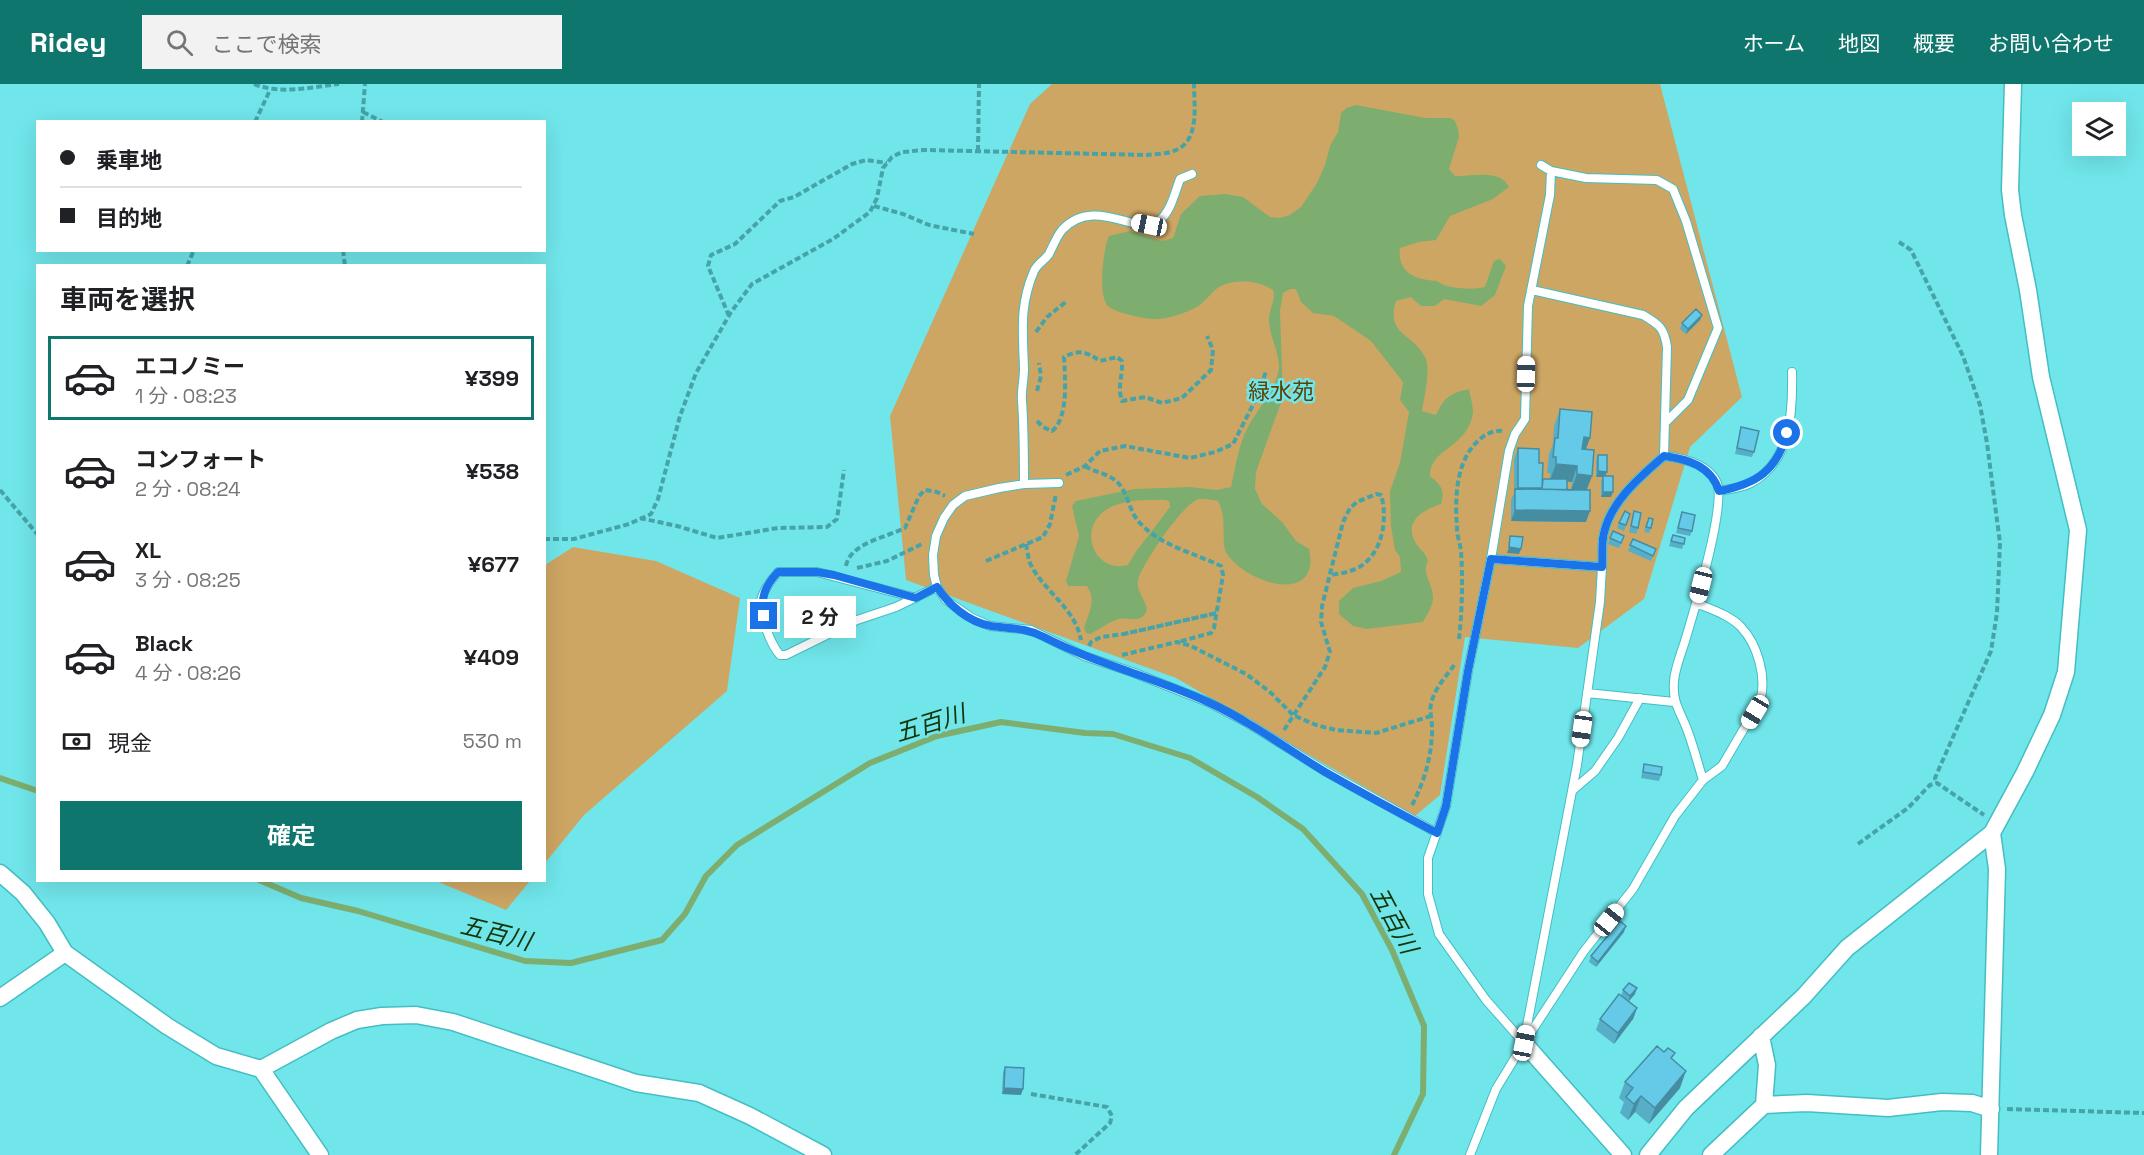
<!DOCTYPE html>
<html lang="ja">
<meta charset="utf-8">
<style>
:root{--surface:#fff;--page:#f2f2f2;--text:#202124;--muted:#757577;--line:#e0e0e0;--accent:#0f766e}
body{margin:0;font-family:"Space Grotesk","Noto Sans JP",sans-serif;background:var(--page);color:var(--text);height:100vh;display:flex;flex-direction:column;font-size:22px;white-space:nowrap}
*{box-sizing:border-box;margin:0}
p{font-size:20px;color:var(--muted)}
.icon{flex:none;width:33px;height:33px;fill:none;stroke:currentColor;stroke-width:2;stroke-linecap:round;stroke-linejoin:round}
.map{position:relative;flex:1;overflow:hidden}
.sheet{position:absolute;left:36px;top:180px;width:510px;height:618px;display:flex;flex-direction:column;background:var(--surface);border-radius:0px;box-shadow:0 6px 24px #0002}
.sheet>*{flex:none}
.top-card{position:absolute;left:36px;top:36px;width:510px;height:132px;border-radius:0px;box-shadow:0 6px 24px #0002;display:grid;align-content:center;height:132px;padding:0 24px;background:var(--surface)}
.controls{position:absolute;left:2072px;top:18px;display:grid;gap:12px}
.controls a{display:grid;place-items:center;width:54px;height:54px;border-radius:0px;background:var(--surface);box-shadow:0 6px 24px #0002;font-size:30px}
.end{position:absolute;width:27px;height:27px;margin:-14px;border:8px solid #1a73e8;background:#fff;box-shadow:0 0 0 3px #fff}
.from{border-radius:50%}
.bubble{position:absolute;height:42px;border-radius:0px;background:var(--surface);box-shadow:0 6px 24px #0002;font-size:20px;font-weight:700;line-height:42px;text-align:center}
.car{position:absolute;width:18px;height:36px;margin:-18px -9px;border-radius:8px;box-shadow:0 0 4px 2px #0007;background:linear-gradient(#fff 24%,#345 0 40%,#fff 0 76%,#345 0 86%,#fff 0)}
.top-card b{display:flex;align-items:center;gap:21px;height:57px;font-size:22px}
.top-card b+b{border-top:2px solid var(--line)}
.top-card i{width:15px;height:15px;background:var(--text)}
ul{padding:0;list-style:none}
li{display:flex;align-items:center;gap:18px;height:84px;margin:0 12px 9px;padding:0 12px;border:3px solid transparent;border-radius:0px}
li div{flex:1}
li b{display:block;font-size:22px}
li em{font-style:normal;font-weight:700}
li.current{border-color:var(--accent)}
li>.icon{width:54px;height:54px;stroke-width:1.5}
h2{padding:0 24px;font-size:27px;line-height:72px}
.pay{display:flex;align-items:center;gap:15px;height:66px;padding:0 24px;font-size:22px}
.pay p{margin-inline-start:auto}
.primary-button{display:flex;gap:12px;margin-top:auto;padding:12px 24px}
.primary-button a{flex:1;height:69px;border-radius:0px;background:var(--accent);color:#fff;font-size:24px;font-weight:700;line-height:69px;text-align:center}
header{display:flex;align-items:center;gap:36px;box-sizing:border-box;height:84px;padding:0 30px;background:var(--accent);color:#fff}
header strong{font-size:28px}
nav{display:flex;gap:33px;margin-inline-start:auto;font-size:21px}
.search{width:420px;height:54px;background:var(--page);display:flex;align-items:center;gap:15px;box-sizing:border-box;padding:0 21px;border-radius:0px;color:var(--muted);font-size:22px}
.map>svg:first-child{display:block}
.green{fill:#cea663}
.water{fill:#7dae6f;fill-rule:evenodd}
.lines{fill:none;stroke-linecap:round;stroke-linejoin:round}
.stream{stroke:#7dae6f;stroke-width:6}
.lane-casing{stroke:#44bec3;stroke-width:10}
.street-casing{stroke:#44bec3;stroke-width:19}
.path{stroke:#46a3a7;stroke-width:4;stroke-dasharray:6 3;stroke-linecap:butt}
.lane{stroke:#fff;stroke-width:8}
.street{stroke:#fff;stroke-width:16}
.wall{fill:#56aec7;fill-rule:evenodd}
.shaded-wall{fill:#468da2}
.building{fill:#64cae7;stroke:#468da2;stroke-width:1.5}
.route{stroke:#1a73e8;stroke-width:8}
.labels{text-anchor:middle;dominant-baseline:central;stroke-width:5;stroke-linejoin:round;paint-order:stroke}
.park-label{font-size:22px;fill:#5d4004;stroke:#70e6eb}
.water-label{font-size:24px;font-style:italic;fill:#143509;stroke:#70e6eb}
</style>
<header>
<strong>Ridey</strong>
<div class="search"><svg class="icon" aria-label="search" viewBox="0 0 24 24"><circle cx="10" cy="10" r="6"/><path d="M15 15l6 6"/></svg>ここで検索</div>
<nav><a>ホーム</a><a>地図</a><a>概要</a><a>お問い合わせ</a></nav>
</header>
<div class="map">
<svg width="2144" height="1071" viewBox="0 0 2144 1071">
<rect width="100%" height="100%" fill="#70e6eb"/>
<path class="green" d="M1052,0H1660L1742,313L1690,363L1644,515L1578,564L1465,553L1440,711L1415,732L1176,594L906,496L890,332L1030,20Z
M573,463L656,477L740,514L727,607L584,731L545,779V481Z
M436,797H530L506,826Z"/>
<path class="water" d="M1356,21L1425,34H1451L1455,37L1458,45L1459,53L1449,85L1455,92C1472,92 1501,85 1509,103L1493,115L1450,132L1436,156L1419,158L1400,164C1397,188 1415,196 1437,197C1445,205 1473,206 1485,203L1494,177L1500,175L1506,182L1495,211L1481,222L1444,215L1435,222H1421L1411,213L1396,217C1386,250 1410,248 1424,271C1432,283 1424,313 1422,327L1436,331C1445,313 1448,310 1469,305C1470,312 1473,321 1473,328C1469,364 1429,364 1430,392C1441,401 1445,406 1441,420C1422,426 1402,438 1417,461C1421,466 1426,470 1428,477C1421,490 1434,501 1433,515C1432,523 1427,531 1423,538L1367,545L1353,542L1339,530V517L1353,504L1381,497L1401,488L1400,473L1395,466L1391,442L1390,407L1400,379L1409,328L1400,316L1403,298L1371,257L1334,232L1313,229L1301,218L1296,205H1290L1283,209L1280,227L1283,313L1256,388L1255,405L1262,420L1282,438L1296,457L1309,465C1321,522 1247,500 1227,470C1220,460 1228,435 1218,417C1212,416 1204,414 1199,415C1184,418 1142,480 1138,496C1135,509 1152,521 1145,530C1139,539 1128,533 1119,535C1110,537 1099,546 1090,550L1086,549L1084,544C1088,529 1097,518 1087,502H1068L1066,497L1079,452L1072,422L1076,417L1134,405L1190,403L1217,406L1231,403C1235,385 1238,365 1245,349C1253,330 1278,304 1279,283C1279,266 1268,250 1269,233C1270,223 1276,216 1273,206C1259,197 1239,195 1223,201C1212,205 1206,219 1195,224C1185,229 1170,234 1159,235C1148,236 1113,229 1107,221C1098,208 1103,166 1109,152L1130,147L1162,157L1173,154L1181,130L1200,112L1225,110L1243,113L1270,133L1279,134L1290,131L1301,123L1317,99L1325,81L1330,62L1338,48L1341,29L1346,24ZM1165,416L1169,417L1170,423L1135,469L1128,481C1093,490 1076,442 1109,424C1126,415 1146,416 1165,416Z"/>
<g class="lines">
<path class="stream" d="M0,694L38,707
M259,796L301,814L358,827L525,877L571,879L662,856L685,830L706,792L737,761L870,679L937,652L1001,638L1085,649L1113,650L1190,674L1257,713L1303,745L1362,810L1392,866L1424,942L1423,1010L1394,1071"/>
<defs>
<path id="lane" d="M1541,81L1551,87L1586,94L1657,96L1673,105L1686,137L1718,244L1688,316L1665,339
M1532,206L1643,231C1660,241 1664,244 1667,263L1664,372
M1059,399L1024,400L999,404L965,412L953,421L944,434L936,452L933,471L934,491L937,503L946,516L972,534L990,542L1031,546L1084,572L1132,588L1208,618L1246,638L1325,687L1437,749
M1024,400C1024,372 1024,345 1022,317C1021,307 1024,296 1024,285C1023,249 1019,222 1034,187C1037,180 1045,176 1049,170C1053,162 1057,152 1062,146C1096,110 1139,155 1160,136C1171,127 1175,108 1180,95L1192,90
M1719,407C1730,405 1741,404 1751,399C1791,377 1793,329 1792,288
M1491,475L1602,483L1600,518L1577,681L1525,952
M1602,483C1603,472 1601,460 1604,449C1611,417 1640,393 1664,372C1683,374 1706,379 1716,397C1728,417 1693,530 1685,557C1681,570 1675,584 1674,597C1672,620 1681,628 1688,648C1694,664 1698,680 1703,696
M916,514L817,488H778C771,496 763,507 761,517C759,531 771,561 780,571H786L857,536L896,523L937,503
M1587,609L1674,618
M1573,706L1595,687L1618,654L1640,614
M1524,959L1486,916L1439,850L1428,810V774L1446,722L1468,587L1491,475L1509,367L1515,350L1525,335L1528,222L1550,111L1551,87
M1470,1071L1496,1005L1524,959L1584,867L1633,805L1675,732L1703,696L1722,682L1760,617C1767,594 1758,561 1741,543C1730,531 1710,525 1696,519"/>
<path id="street" d="M0,789L23,809L47,839L65,869L167,942L216,972L261,985L331,947L357,936L382,932L416,931L453,938L636,999L699,1009L750,1032L823,1071
M0,914L65,869
M1761,952L1767,981L1764,1021
M1524,959L1623,1071
M261,985L320,1071
M1648,1071L1686,1024L1804,912L1847,864L1992,749L2025,688L2052,631L2066,588L2078,446L2041,293L2028,206L2013,131L2010,106L2013,0
M1711,1071L1764,1021L1807,1019L1888,1024L1942,1018L1972,1019L1991,1025
M1989,1071L1997,785L1992,749"/>
</defs>
<use href="#lane" class="lane-casing"/>
<use href="#street" class="street-casing"/>
<path class="path" d="M254,0C282,11 310,3 339,0
M363,28L383,38
M255,38L270,6
M362,38L365,0
M978,67L979,0
M544,115H546
M874,122L903,130L929,141L974,150
M1899,158L1911,166L1963,272L1980,321L1987,359L2000,459L1997,529L1991,567L1938,687L1935,694L1937,699
M343,166L345,182
M187,182L194,166
M729,232L708,182L711,171L735,160L780,117L794,113L852,80L866,76L887,79
M1036,248L1047,233L1067,217
M1037,307L1041,292L1039,279
M1037,337L1043,343L1052,347C1069,334 1065,292 1064,273C1079,265 1087,268 1100,277L1117,273L1122,277C1123,291 1117,303 1122,317L1145,313L1162,319L1182,314L1211,286L1213,266L1207,252
M1085,382C1094,388 1106,389 1115,396C1128,406 1128,427 1140,439C1161,462 1194,469 1221,482L1223,491L1214,544L1211,549L1178,558
M1066,391L1085,382L1100,367L1125,362L1190,374L1215,368L1233,360L1259,309L1266,287
M0,406L38,451
M640,434L677,442L717,454L778,444L827,443L837,435L844,386
M544,455H574L629,440L651,430L658,415L680,332L696,289L731,228L752,200L833,155L870,128L877,114L883,84L892,73L902,68L925,66L1147,71C1156,70 1168,70 1176,66C1200,56 1194,21 1194,0
M1026,460C1027,466 1028,473 1030,479C1042,506 1075,523 1081,556
M986,477L1043,453L1050,440L1056,410
M846,482C850,459 887,453 905,444L919,412L925,406L937,408L945,412
M857,484L887,477L922,460
M1459,555C1462,529 1463,494 1461,467C1460,459 1457,452 1457,444C1455,416 1455,378 1478,357C1485,350 1493,346 1503,347
M1089,562L1091,558L1101,553L1124,550L1217,529L1124,550
M1122,571L1177,558L1191,562L1246,590L1270,608L1293,631L1316,641L1336,646L1376,649L1431,632
M1284,646L1325,583L1330,568L1321,538L1322,522L1343,438L1350,424L1357,418L1376,410L1381,411C1389,438 1381,478 1350,487C1344,489 1337,490 1331,491
M1412,721C1424,698 1431,675 1432,649C1433,637 1428,627 1432,616C1436,603 1447,591 1455,580
M1858,760L1908,724L1930,701L1937,699L1984,731
M1031,1010L1107,1023L1112,1032L1110,1039L1075,1071
M2007,1025L2144,1029"/>
<use href="#lane" class="lane"/>
<use href="#street" class="street"/>
</g>
<path class="wall" d="M1702,231L1700,236L1686,250L1680,245L1682,239Z
M1560,325L1590,354L1586,365L1587,406L1586,438L1511,437V416L1514,409V375L1518,364L1539,379L1543,395H1550V389H1547L1549,370L1553,360L1554,342ZM1567,397L1572,398L1571,406H1567Z
M1741,343L1754,368L1752,373L1735,370Z
M1598,371L1606,392L1611,413H1601V397L1603,393H1596V376Z
M1634,427L1638,444L1636,450L1629,448Z
M1682,428L1692,447L1690,452L1676,449Z
M1630,430L1624,447L1617,444L1619,439Z
M1649,434L1651,444L1649,449L1644,448Z
M1613,447L1624,452L1619,464L1608,460Z
M1673,451L1685,454L1682,465L1669,462Z
M1633,455L1656,465L1651,477L1628,467Z
M1644,680L1661,691L1659,697L1641,694Z
M1624,848L1596,883L1589,878L1591,872Z
M1623,906L1635,910L1629,917L1637,924L1633,935L1614,960L1596,946L1600,935L1621,912Z
M1673,975L1680,1004L1649,1040L1635,1028L1628,1036L1620,1029L1624,1018L1619,1014L1625,998Z
M1005,983L1021,1011L1002,1010L1003,988Z"/>
<path class="shaded-wall" d="M1702,231L1700,236L1686,250L1688,245Z
M1584,353L1590,354L1584,370L1578,369Z
M1556,380L1577,382L1572,398L1550,396Z
M1598,387L1607,388L1605,393H1596Z
M1577,390L1592,392L1586,408L1571,406Z
M1518,404H1542L1538,415L1515,411Z
M1603,408H1613L1611,413H1601Z
M1515,426L1590,427L1586,438L1511,437Z
M1509,463L1521,465L1519,470L1507,469Z
M1626,842L1624,848L1596,883L1598,878Z
M1637,904L1635,910L1628,918L1630,912Z
M1637,924L1633,935L1614,960L1618,949Z
M1686,987L1680,1004L1649,1040L1655,1024Z
M1004,1004L1023,1005L1021,1011L1002,1010Z
M1641,1012L1635,1028L1628,1036L1634,1020Z"/>
<path class="building" d="M1696,225L1702,231L1688,245L1682,239Z
M1560,325L1592,328L1590,354L1584,353L1582,365L1594,366L1592,392L1577,390V382L1556,380V373H1553L1555,354H1558Z
M1741,343L1759,347L1754,368L1737,364Z
M1518,364L1539,365V379H1543L1542,404H1518Z
M1598,371H1607V388L1598,387Z
M1603,392H1613V408H1603Z
M1543,395H1567V406L1542,405Z
M1515,405L1590,406V427L1515,426Z
M1625,427L1630,430L1626,441L1619,439Z
M1634,427L1641,429L1638,444L1631,442Z
M1682,428L1695,431L1692,447L1678,444Z
M1649,434L1653,435L1651,444L1646,443Z
M1613,447L1624,452L1621,459L1610,454Z
M1673,451L1685,454L1684,460L1671,457Z
M1510,452L1523,453L1521,465L1509,463Z
M1633,455L1656,465L1653,472L1630,461Z
M1644,680L1662,683L1661,691L1643,688Z
M1620,837L1626,842L1598,878L1591,872Z
M1629,899L1637,904L1630,912L1623,906Z
M1619,910L1637,924L1618,949L1600,935Z
M1657,962L1664,968L1668,964L1675,969L1671,974L1686,987L1655,1024L1641,1012L1634,1020L1626,1013L1633,1004L1625,998Z
M1005,983L1024,984L1023,1005L1004,1004Z"/>
<g class="lines">
<path class="route" d="M764,532C760,514 765,502 778,488H817L834,491L916,514L937,503C949,521 968,538 991,542C1012,545 1023,543 1044,553C1096,580 1154,593 1208,618C1249,637 1286,664 1325,688C1362,709 1399,729 1437,749L1446,722L1468,587L1491,475L1602,483C1603,472 1601,460 1604,449C1611,417 1640,393 1664,372C1688,375 1711,382 1719,407C1756,400 1777,387 1787,349"/>
</g>
<g class="labels">
<g class="park-label">
<text x="1281" y="307">緑水苑</text>
</g>
<g class="water-label">
<text transform="translate(930 639) rotate(-17)">五百川</text>
<text transform="translate(1394 836) rotate(62)">五百川</text>
<text transform="translate(496 849) rotate(14)">五百川</text>
</g>
</g>
</svg>
<div class="controls">
<a><svg class="icon" aria-label="layers" viewBox="0 0 24 24"><path d="M12 4l9 5-9 5-9-5zM3 14l9 5 9-5"/></svg></a>
</div>
<i class="end from" style="left:1787px;top:349px"></i>
<i class="end" style="left:764px;top:532px"></i>
<div class="bubble" style="left:784px;top:512px;width:72px">2 分</div>
<i class="car" style="left:1149px;top:141px;rotate:282deg"></i>
<i class="car" style="left:1526px;top:290px;rotate:1deg"></i>
<i class="car" style="left:1701px;top:501px;rotate:194deg"></i>
<i class="car" style="left:1755px;top:628px;rotate:211deg"></i>
<i class="car" style="left:1582px;top:645px;rotate:188deg"></i>
<i class="car" style="left:1609px;top:836px;rotate:39deg"></i>
<i class="car" style="left:1524px;top:959px;rotate:11deg"></i>
<div class="top-card">
<b><i class="from"></i>乗車地</b>
<b><i></i>目的地</b>
</div>
<section class="sheet">
<h2>車両を選択</h2>
<ul>
<li class="current"><svg class="icon" aria-label="car" viewBox="0 0 24 24"><path d="M5 17H2v-5l4-1 3-4h7l3 4 3 1v5h-3M9 17h6M6 11h13"/><circle cx="7" cy="17" r="2"/><circle cx="17" cy="17" r="2"/></svg><div><b>エコノミー</b><p>1 分 · 08:23</p></div><em>¥399</em></li>
<li><svg class="icon" aria-label="car" viewBox="0 0 24 24"><path d="M5 17H2v-5l4-1 3-4h7l3 4 3 1v5h-3M9 17h6M6 11h13"/><circle cx="7" cy="17" r="2"/><circle cx="17" cy="17" r="2"/></svg><div><b>コンフォート</b><p>2 分 · 08:24</p></div><em>¥538</em></li>
<li><svg class="icon" aria-label="car" viewBox="0 0 24 24"><path d="M5 17H2v-5l4-1 3-4h7l3 4 3 1v5h-3M9 17h6M6 11h13"/><circle cx="7" cy="17" r="2"/><circle cx="17" cy="17" r="2"/></svg><div><b>XL</b><p>3 分 · 08:25</p></div><em>¥677</em></li>
<li><svg class="icon" aria-label="car" viewBox="0 0 24 24"><path d="M5 17H2v-5l4-1 3-4h7l3 4 3 1v5h-3M9 17h6M6 11h13"/><circle cx="7" cy="17" r="2"/><circle cx="17" cy="17" r="2"/></svg><div><b>Black</b><p>4 分 · 08:26</p></div><em>¥409</em></li>
</ul>
<div class="pay"><svg class="icon" aria-label="cash" viewBox="0 0 24 24"><path d="M3 7h18v10H3z"/><circle cx="12" cy="12" r="2"/></svg>現金<p>530 m</p></div>
<div class="primary-button"><a>確定</a></div>
</section>
</div>
